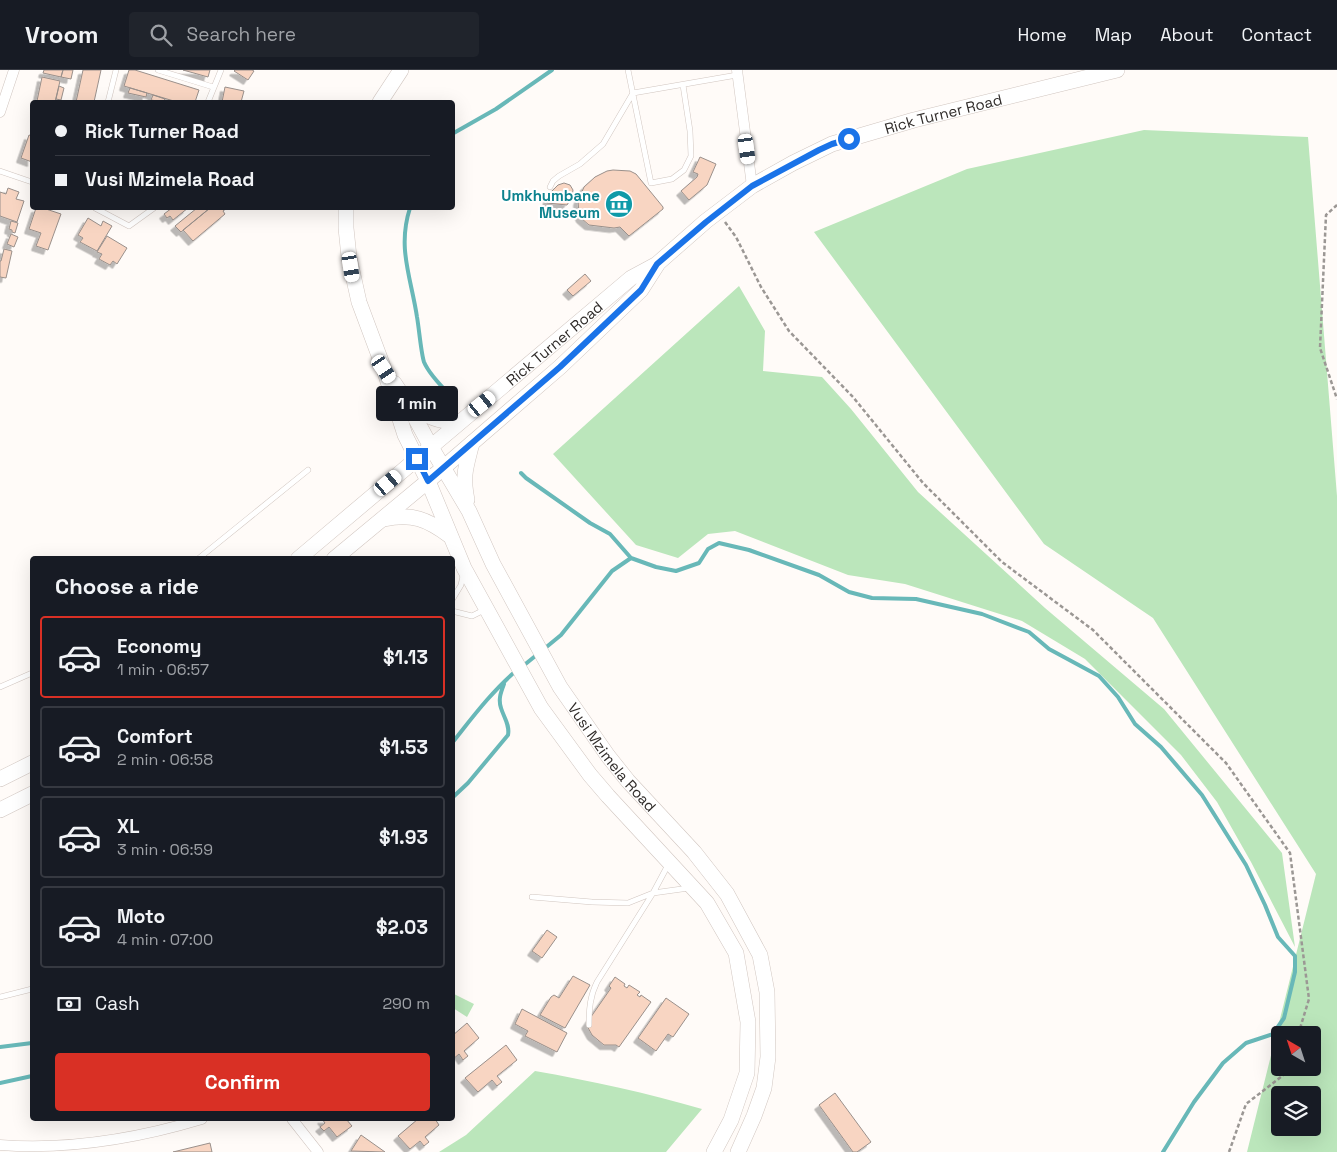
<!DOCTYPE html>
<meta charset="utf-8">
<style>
:root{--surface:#171b24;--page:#20242c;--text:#f1f3f6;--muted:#9ea1a6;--line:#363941;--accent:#d93025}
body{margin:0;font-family:"Space Grotesk",sans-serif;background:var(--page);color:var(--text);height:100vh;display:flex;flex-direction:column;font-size:19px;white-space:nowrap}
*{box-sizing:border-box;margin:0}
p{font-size:16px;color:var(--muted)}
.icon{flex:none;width:28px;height:28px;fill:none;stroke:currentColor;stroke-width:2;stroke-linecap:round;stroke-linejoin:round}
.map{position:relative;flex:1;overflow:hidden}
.drawer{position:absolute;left:30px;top:486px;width:425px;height:565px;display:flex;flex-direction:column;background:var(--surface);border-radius:5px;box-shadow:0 5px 20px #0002}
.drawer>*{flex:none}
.top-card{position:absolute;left:30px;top:30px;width:425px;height:110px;border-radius:5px;box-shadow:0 5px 20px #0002;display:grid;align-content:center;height:110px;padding:0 25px;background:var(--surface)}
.needle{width:32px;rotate:321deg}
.buttons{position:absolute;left:1271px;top:956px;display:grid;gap:10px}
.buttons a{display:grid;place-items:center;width:50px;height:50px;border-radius:5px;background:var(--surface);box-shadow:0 5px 20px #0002;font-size:25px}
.end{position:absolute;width:22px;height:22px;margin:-11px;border:6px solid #1a73e8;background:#fff;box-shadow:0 0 0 2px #fff}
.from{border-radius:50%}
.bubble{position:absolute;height:35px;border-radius:5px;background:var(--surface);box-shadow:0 5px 20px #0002;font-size:16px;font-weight:800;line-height:35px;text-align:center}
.car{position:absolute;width:15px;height:30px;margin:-15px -8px;border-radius:6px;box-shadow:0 0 4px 1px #0007;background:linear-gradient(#fff 24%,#345 0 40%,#fff 0 76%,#345 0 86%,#fff 0)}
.top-card b{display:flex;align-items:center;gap:18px;height:48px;font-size:19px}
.top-card b+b{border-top:1px solid var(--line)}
.top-card i{width:12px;height:12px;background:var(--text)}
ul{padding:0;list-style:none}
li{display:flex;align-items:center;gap:15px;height:82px;margin:0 10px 8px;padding:0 15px;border:2px solid var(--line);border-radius:5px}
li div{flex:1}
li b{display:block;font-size:19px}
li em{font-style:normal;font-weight:800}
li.selected{border-color:var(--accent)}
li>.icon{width:45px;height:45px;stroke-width:1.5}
h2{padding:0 25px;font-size:22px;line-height:60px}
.pay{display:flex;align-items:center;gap:12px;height:55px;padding:0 25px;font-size:19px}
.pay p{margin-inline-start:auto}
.button{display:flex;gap:10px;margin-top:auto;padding:10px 25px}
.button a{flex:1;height:58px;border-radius:5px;background:var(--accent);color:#fff;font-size:20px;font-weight:800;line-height:58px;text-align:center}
header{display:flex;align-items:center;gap:30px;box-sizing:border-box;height:70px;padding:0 25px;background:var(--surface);border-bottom:1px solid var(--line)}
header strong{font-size:24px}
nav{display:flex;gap:28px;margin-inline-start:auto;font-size:18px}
.search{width:350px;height:45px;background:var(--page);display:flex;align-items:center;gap:12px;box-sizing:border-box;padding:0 18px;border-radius:5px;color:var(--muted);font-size:19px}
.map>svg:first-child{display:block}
.green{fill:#bbe6bb;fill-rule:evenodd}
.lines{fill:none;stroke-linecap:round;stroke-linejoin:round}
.stream{stroke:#68b8b8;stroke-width:4}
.building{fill:#f8d5c2;stroke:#9a908b;filter:url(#shadow)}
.lane-casing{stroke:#d1c6c0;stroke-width:6}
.street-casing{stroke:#d1c6c0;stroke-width:11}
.secondary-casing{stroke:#d1c6c0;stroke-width:16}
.path{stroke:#9b9794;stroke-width:2.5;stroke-dasharray:4 2.5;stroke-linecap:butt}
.lane{stroke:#fff;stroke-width:5}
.street{stroke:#fff;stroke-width:10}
.secondary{stroke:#fff;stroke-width:15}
.route{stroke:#1a73e8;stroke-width:6}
.labels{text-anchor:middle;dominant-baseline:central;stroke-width:4;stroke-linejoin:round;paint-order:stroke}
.street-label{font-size:15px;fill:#302c2a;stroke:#fff}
.culture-label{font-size:15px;font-weight:bold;fill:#0d838f;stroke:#fff;text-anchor:end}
</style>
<header>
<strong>Vroom</strong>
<div class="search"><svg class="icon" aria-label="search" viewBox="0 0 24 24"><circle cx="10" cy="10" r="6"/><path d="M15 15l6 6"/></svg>Search here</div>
<nav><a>Home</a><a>Map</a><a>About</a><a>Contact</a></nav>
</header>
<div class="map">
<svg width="1337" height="1082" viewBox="0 0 1337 1082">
<defs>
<filter id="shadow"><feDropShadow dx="-4.5" dy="4.5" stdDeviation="0" flood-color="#0004"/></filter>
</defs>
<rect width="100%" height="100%" fill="#fffbf8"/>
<path class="green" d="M1144,60L1308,67L1337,426V1082H1247L1316,804L1153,548L1044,474L814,162L967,99ZM1280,965H1312V998H1280ZM1280,1025H1312V1058H1280Z
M739,216L765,261L763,301L822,307L851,339L918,422L1045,538L1164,639L1282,783L1295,877L1251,792L1217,732L1181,685L1085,589L1022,551L905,514L848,505L735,461L708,464L678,488L636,475L553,384Z
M452,923L474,934L467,947L453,938Z
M535,1001C592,1011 647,1023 702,1039L666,1082H439L466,1065Z"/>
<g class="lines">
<path class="stream" d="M452,64L496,39L552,0
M410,138C397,178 411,207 417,247C419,258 421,283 424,292C429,304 441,316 450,325
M521,403L526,408L590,453L610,464L631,488
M544,579L561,565L612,501L631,488L656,497L676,501L699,493L708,479L719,473L749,480L819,505L849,522L872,528L916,529L982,544L1029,562L1049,579L1099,606L1118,627L1135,654L1161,677L1202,725L1246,795L1265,835L1278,867L1295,886V902L1284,948L1273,964L1246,973L1223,993L1194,1032L1163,1082
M523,596L539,583
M452,673C472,648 492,621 517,600
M452,728L468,713L508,665C510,655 504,648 501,638C498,629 501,622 504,614
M0,977L32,973
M0,1013L32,1006"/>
</g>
<path class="building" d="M44,0H63L61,7L43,3Z
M63,0H73L71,9L61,7Z
M83,0H101L94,32H76Z
M129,0H135L199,20L195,32H177L124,16Z
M183,0H210L208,7Z
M235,0H252L254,1L248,10L234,1Z
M42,7L60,11L55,32L37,31Z
M59,16L64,18L61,30L56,29Z
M225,17L244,21L241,32H222Z
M130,18L147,23L146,27L128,23Z
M153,25L165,29L163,32L151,30Z
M29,65L32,66V92L21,88Z
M700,87L716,94L707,115L689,130L681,121L697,107L698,104L693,102Z
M613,100L630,101L636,104L663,137V139L629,166L620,157L614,158L589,155L581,148L579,143L578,131L584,117L595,107L607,101Z
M564,113L570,115L573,120L572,127L567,135L547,133L549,124L558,115Z
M8,118L19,122L16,129L24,131L17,152L0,146V122L6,124Z
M36,138H43L61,144L48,180L36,176L41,163L29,159Z
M172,138H188L173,150L170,146L167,148L164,144Z
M197,138H210L181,162L175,156Z
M210,138H227L223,141L225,144L193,171L183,160Z
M88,148L101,156L103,151L112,156L97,181L80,172L83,168L78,165Z
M11,151L18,153L15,163L12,162V160L9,159Z
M11,164L18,167L14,177L7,174Z
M107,166L127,178L117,194L113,191L110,195L99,189L102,184L97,182Z
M4,179L12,181L6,208L0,207V191H1Z
M585,204L591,211L573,226L567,220Z
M547,860L557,867L542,888L532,881Z
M573,906L590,915L565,958L540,945L551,927L554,925L559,928Z
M615,907L625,914L624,916L627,918L629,915L640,922L637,925L640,927L641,925L651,932L619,977L616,975H604L592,965L586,954L611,918L609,916Z
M666,928L689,944L673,967L668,964L656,981L638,968Z
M522,939L567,963L557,982L525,966L528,961L515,954Z
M467,953L479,968L464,981L468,986L463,990L459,984L452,990V966Z
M506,975L517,990L497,1006L502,1012L497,1016L492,1010L478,1022L465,1008Z
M835,1023L871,1072L857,1082H853L819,1035Z
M322,1049H346L352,1056L337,1067L329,1057L324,1061L320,1057L325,1053Z
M418,1049H435L439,1055L425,1067L429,1072L424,1076L420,1071L410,1079L398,1066Z
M361,1065L385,1082L351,1081Z
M210,1073L212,1082H173Z"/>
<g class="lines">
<defs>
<path id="lane" d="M158,0L213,17
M628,0L651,113L672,109L684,100L691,86L690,61L683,15
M108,32L116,0
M208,32L221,0
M0,101L32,112
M550,117L553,111L559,106L580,94L603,74L633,23L737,5
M95,138L129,156L154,138
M198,489L308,400
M452,530L461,515L463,506
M452,541L472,546L484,540
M0,617L32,603
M532,827L592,832L628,833L653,823L689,818
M0,927L32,919
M589,955C589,939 590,926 597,912L653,823L668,795"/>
<path id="street" d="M737,0L752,116
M0,42L14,0
M292,1049L318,1082
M0,1075C67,1080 139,1068 202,1049"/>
<g id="secondary">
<path d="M380,32L401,0"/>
<path d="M346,138V158L349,187L359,232L384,299L405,365L428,411L464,498L541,638L590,705L608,726L707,833L736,883L748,952L747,1003L731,1050L714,1082"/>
<path id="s1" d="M394,313L406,331L431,377L469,441L493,494L560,617L608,686L628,711L694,782L727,824L760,885L767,922L768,987L764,1018L754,1046L738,1082"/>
<path d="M411,334C428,347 437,352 459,352"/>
<path d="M467,430C462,405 466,397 472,373"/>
<path d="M384,449C412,443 427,449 450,466"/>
<path id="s2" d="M298,489L631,208L657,194L706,151L752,116L793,93L832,74L914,50L1117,0"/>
<path d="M334,489L428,411L560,297L641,220L657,195"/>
<path d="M0,709L32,693"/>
<path d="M0,740L32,724"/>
</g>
</defs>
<use href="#lane" class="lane-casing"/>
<use href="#street" class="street-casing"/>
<use href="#secondary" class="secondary-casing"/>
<path class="path" d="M1337,135L1326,145L1320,278L1337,329
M725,152L736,167L761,217L789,261L853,327L923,413L1002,492L1093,560L1226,693L1290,783L1309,929L1298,965
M1229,1082L1246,1034L1286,1003L1287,998"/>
<use href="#lane" class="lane"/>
<use href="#street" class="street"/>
<use href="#secondary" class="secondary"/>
</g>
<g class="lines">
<path class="route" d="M417,389L428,411L560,297L641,220L657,194L706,152L752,116L819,80L832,74L849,69"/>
</g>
<defs>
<symbol id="museum-disc" viewBox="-11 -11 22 22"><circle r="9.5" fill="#0f9aa8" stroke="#fff"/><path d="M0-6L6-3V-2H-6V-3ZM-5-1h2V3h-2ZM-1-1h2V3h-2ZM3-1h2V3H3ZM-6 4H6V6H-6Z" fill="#fff"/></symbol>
</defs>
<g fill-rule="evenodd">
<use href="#museum-disc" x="603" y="118" width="32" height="32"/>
</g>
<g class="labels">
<g class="street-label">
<text stroke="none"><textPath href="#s2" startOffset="794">Rick Turner Road</textPath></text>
<text stroke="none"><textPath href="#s2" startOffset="335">Rick Turner Road</textPath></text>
<text stroke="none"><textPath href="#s1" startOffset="434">Vusi Mzimela Road</textPath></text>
</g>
<g class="culture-label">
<text x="600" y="125">Umkhumbane<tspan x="600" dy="17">Museum</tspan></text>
</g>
</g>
</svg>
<div class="buttons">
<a><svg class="needle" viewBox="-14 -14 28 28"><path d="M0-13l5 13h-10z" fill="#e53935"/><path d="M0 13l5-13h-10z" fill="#9ea1a6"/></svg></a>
<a><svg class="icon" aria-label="layers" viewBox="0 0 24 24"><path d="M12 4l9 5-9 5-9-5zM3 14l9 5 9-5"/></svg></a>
</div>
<i class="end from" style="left:849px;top:69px"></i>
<i class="end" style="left:417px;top:389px"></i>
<div class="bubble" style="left:376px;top:316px;width:82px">1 min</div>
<i class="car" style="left:747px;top:79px;rotate:172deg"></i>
<i class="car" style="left:351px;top:197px;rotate:171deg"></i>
<i class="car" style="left:384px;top:299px;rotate:146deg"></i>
<i class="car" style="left:482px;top:334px;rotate:51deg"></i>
<i class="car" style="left:388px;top:413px;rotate:50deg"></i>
<div class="top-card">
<b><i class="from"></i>Rick Turner Road</b>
<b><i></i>Vusi Mzimela Road</b>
</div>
<section class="drawer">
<h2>Choose a ride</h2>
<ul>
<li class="selected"><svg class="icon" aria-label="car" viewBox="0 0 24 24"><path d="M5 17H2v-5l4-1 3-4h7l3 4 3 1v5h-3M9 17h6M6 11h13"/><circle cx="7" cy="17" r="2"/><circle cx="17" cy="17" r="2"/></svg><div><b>Economy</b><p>1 min · 06:57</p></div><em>$1.13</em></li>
<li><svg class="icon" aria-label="car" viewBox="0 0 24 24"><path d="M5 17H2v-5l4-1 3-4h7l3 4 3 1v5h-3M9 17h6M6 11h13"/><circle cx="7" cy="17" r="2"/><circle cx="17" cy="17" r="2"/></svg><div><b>Comfort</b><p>2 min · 06:58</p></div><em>$1.53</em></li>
<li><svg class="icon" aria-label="car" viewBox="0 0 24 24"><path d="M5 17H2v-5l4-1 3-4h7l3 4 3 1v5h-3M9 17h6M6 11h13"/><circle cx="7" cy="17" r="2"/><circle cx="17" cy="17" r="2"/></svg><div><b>XL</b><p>3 min · 06:59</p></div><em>$1.93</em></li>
<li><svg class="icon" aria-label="car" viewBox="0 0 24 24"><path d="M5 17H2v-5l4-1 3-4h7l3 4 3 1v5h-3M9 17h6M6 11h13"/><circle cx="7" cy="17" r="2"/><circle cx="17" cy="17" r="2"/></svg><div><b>Moto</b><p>4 min · 07:00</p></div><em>$2.03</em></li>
</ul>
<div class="pay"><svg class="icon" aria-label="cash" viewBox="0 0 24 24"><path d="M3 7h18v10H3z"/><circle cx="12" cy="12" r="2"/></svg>Cash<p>290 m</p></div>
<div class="button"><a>Confirm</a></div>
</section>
</div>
